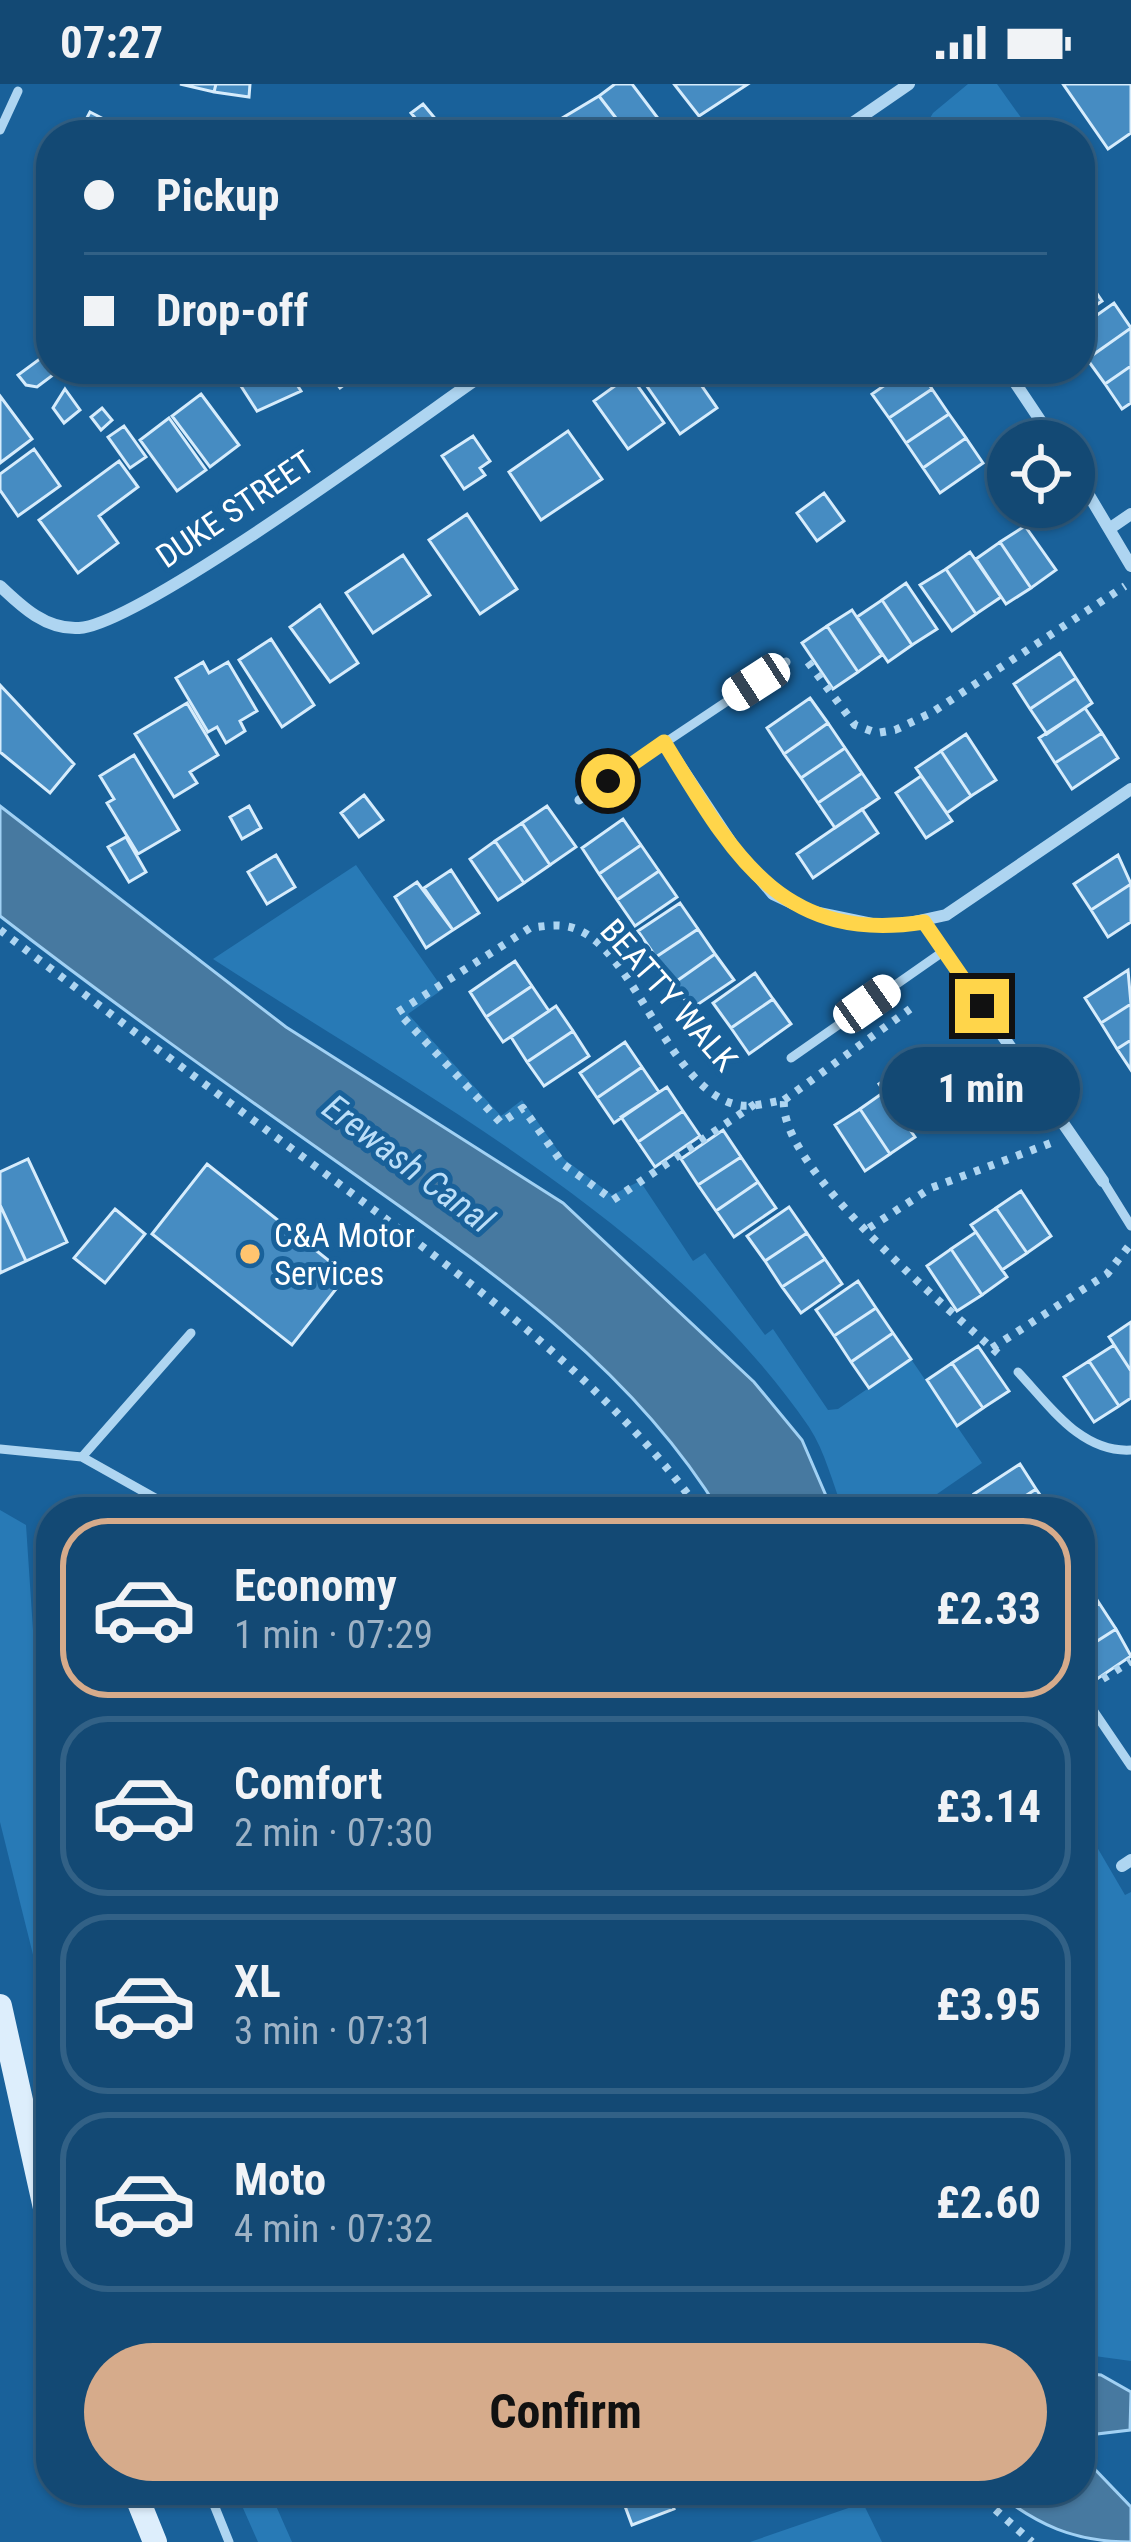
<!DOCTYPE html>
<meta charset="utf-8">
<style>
:root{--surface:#134974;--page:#1c5079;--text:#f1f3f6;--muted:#9db2c5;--line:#326186;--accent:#d6ab8b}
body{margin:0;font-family:"Roboto Condensed",sans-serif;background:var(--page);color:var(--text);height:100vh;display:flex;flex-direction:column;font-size:45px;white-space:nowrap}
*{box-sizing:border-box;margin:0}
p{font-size:39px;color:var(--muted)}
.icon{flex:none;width:66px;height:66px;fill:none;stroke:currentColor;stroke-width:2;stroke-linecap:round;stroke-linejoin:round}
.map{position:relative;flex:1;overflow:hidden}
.side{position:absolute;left:36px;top:1413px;width:1059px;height:1008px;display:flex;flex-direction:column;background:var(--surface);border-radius:48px;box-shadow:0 3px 9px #0004,0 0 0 3px var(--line)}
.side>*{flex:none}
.banner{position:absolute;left:36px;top:36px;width:1059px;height:264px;border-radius:48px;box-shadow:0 3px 9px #0004,0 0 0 3px var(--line);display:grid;align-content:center;height:264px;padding:0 48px;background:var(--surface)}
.fabs{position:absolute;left:987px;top:336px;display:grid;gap:24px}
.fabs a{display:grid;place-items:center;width:108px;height:108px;border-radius:50%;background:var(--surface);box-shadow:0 3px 9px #0004,0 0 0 3px var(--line);font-size:60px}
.end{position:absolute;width:54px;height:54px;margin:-27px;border:15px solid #ffd54a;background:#111;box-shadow:0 0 0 6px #111}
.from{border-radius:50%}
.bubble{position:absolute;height:84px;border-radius:42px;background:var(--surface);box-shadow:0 3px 9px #0004,0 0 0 3px var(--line);font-size:39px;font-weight:700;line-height:84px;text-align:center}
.car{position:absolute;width:36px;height:72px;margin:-36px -18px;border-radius:15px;box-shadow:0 0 9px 3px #0007;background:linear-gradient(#fff 24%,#345 0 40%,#fff 0 76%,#345 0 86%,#fff 0)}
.banner b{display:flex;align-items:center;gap:42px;height:114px;font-size:45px}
.banner b+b{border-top:3px solid var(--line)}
.banner i{width:30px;height:30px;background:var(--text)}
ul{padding:21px 0 0;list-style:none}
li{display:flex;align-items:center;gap:36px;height:180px;margin:0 24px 18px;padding:0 24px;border:6px solid var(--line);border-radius:48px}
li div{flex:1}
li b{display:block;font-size:45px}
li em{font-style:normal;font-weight:700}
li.active{border-color:var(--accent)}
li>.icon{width:108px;height:108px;stroke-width:1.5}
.primary-button{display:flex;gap:24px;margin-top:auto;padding:24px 48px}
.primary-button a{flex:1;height:138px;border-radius:72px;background:var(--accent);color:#111;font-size:48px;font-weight:700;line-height:138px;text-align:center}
.status{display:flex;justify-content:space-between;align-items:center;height:84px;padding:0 60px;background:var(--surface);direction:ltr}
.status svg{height:33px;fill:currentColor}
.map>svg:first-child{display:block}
.green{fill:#287ab6}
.water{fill:#4779a0;stroke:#a1d1f4;stroke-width:3}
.building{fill:#468cc2;stroke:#d6ecfc;stroke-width:3}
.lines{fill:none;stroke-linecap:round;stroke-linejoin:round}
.path{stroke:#aed5f1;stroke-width:8;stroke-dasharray:6 9;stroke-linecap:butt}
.lane{stroke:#aed5f1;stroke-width:9}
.street{stroke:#aed5f1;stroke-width:12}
.secondary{stroke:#ddeefc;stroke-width:24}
.route{stroke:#ffd54a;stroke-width:15}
.poi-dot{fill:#ffc46f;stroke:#19619a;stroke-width:4.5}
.labels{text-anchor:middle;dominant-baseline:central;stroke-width:10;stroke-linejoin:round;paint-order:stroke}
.street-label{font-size:33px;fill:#fff;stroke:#19619a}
.poi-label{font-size:33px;fill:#fff;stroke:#19619a;text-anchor:start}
.water-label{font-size:36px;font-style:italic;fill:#bbdef8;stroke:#19619a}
</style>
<div class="status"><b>07:27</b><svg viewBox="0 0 49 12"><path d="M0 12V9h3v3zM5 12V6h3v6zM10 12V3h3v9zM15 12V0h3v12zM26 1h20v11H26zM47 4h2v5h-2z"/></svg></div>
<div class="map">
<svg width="1131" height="2458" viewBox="0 0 1131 2458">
<rect width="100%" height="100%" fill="#19619a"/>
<path class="green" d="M968,0H997L1027,42L1013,51H920L933,29Z
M356,781L443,905L408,930L501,1032L522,1016L564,1075L612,1111L640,1097L693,1177L705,1169L765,1251L773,1245L828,1326L838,1325L911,1275L982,1379L911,1428H844C833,1401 825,1367 809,1343C672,1142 414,1006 213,875Z
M0,1426L26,1441L41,1666L51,1712V1943L0,1738Z
M1080,1734L1125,1811L1131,1808V2277L1080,2270Z
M235,2406H269L292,2458H258Z
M863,2419L882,2458H750Z"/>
<path class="water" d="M0,722L286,943L563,1119L754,1298L802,1356L833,1428H720C628,1277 481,1180 340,1080C225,999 111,918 0,832Z
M1080,2289L1101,2291L1131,2308L1130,2346L1080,2352Z
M1080,2353L1086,2376L1131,2423V2458C1074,2458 1037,2441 993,2406H1080Z"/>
<path class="building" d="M180,0H216L214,8Z
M216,0H250L249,13L214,8Z
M615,0H632L657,33L634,51H629L599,12Z
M674,0H748L699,32Z
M1063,0H1131V49L1108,65Z
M599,12L629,51H563L554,39Z
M423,20L438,38L426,47L411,29Z
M90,28L135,51L79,49Z
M1085,192L1102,217L1080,232V195Z
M1114,219L1131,244L1087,275L1080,264V243Z
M1131,244V282L1105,300L1087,275Z
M41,274L53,291L37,303L26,301L18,291Z
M1131,282V319L1122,325L1105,300Z
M230,285H287L301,307L257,327Z
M326,285H365L340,304Z
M635,285H690L717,324L680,350Z
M908,285H918L932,305L889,334L872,310Z
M630,291L664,339L628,365L594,317Z
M65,305L80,326L64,339L53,324Z
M932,305L949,330L906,359L889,334Z
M201,310L239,361L210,383L172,332Z
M0,312L32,355L0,379Z
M102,324L112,336L101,346L91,333Z
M949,330L966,354L923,384L906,359Z
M169,334L206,386L177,407L140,356Z
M124,342L146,373L130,384L108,353Z
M568,347L602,395L541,436L509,388Z
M473,352L490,377L480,384L485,391L464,405L442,372Z
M966,354L983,379L940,409L923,384Z
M34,365L60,402L18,432L0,406V390Z
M119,377L138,403L99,432L118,459L78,489L39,436Z
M824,409L844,437L817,457L797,429Z
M467,430L517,505L480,530L429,456Z
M1025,442L1056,486L1031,504L1000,458Z
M1000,458L1031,504L1006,520L976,475Z
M970,468L1001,513L976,530L946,485Z
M403,471L430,511L373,549L346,509Z
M946,485L976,530L952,547L920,501Z
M906,499L937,545L912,561L882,516Z
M882,516L912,561L888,578L857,533Z
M320,521L358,579L330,598L290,543Z
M852,526L882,571L858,588L827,542Z
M827,542L858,588L833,605L802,559Z
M271,555L314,621L282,643L239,576Z
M1060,569L1076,594L1030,625L1014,600Z
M203,578L209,589L228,578L257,627L240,637L245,647L226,659L217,643L208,648L176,594Z
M1076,594L1092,619L1047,650L1030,625Z
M0,601L74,680L50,709L0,668Z
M810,614L828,639L784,670L767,644Z
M187,619L218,671L190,688L197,699L174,713L135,650Z
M1085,624L1102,649L1055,679L1039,654Z
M828,639L845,664L801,694L784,670Z
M1102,649L1118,674L1072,705L1055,679Z
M966,650L996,696L971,712L941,667Z
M845,664L862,689L818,719L801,694Z
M941,667L971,712L947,729L916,684Z
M134,671L179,746L138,770L107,719L114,715L100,692Z
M862,689L879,714L835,744L818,719Z
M921,692L952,737L926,754L896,709Z
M364,711L383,736L359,753L341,729Z
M249,722L261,744L242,755L230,733Z
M547,722L576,763L550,781L522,739Z
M862,725L878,749L813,794L797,770Z
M623,735L641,761L599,790L582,764Z
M522,739L550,781L524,799L495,757Z
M126,753L146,788L129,798L108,763Z
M495,757L524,799L498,816L470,775Z
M641,761L659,787L617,816L599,790Z
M276,771L295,803L267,820L248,788Z
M1118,771L1131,800L1091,826L1074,800Z
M451,786L479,829L453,846L424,804Z
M659,787L677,813L635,842L617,816Z
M417,798L453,846L426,864L395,813Z
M1131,800V838L1108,853L1091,826Z
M680,819L698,845L656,873L638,847Z
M698,845L715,870L674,899L656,873Z
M715,870L734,896L691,925L674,899Z
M515,877L532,902L486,933L470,908Z
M1128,886L1131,920L1101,939L1085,914Z
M755,889L773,915L731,944L713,919Z
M532,902L549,927L503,958L486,933Z
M773,915L791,940L749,970L731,944Z
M1131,920V956L1117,965L1101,939Z
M556,922L573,947L527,978L511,953Z
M573,947L589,972L544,1002L527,978Z
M1131,956V986L1117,965Z
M625,958L642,983L597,1014L580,989Z
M929,966L960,1012L935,1029L904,983Z
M642,983L659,1008L614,1039L597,1014Z
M904,983L935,1029L910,1045L879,1000Z
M667,1003L683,1027L638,1058L621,1033Z
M884,1008L915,1053L890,1070L860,1025Z
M860,1025L890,1070L865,1087L835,1041Z
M683,1027L700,1052L655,1083L638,1058Z
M723,1046L741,1073L698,1101L681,1075Z
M741,1073L758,1098L716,1127L698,1101Z
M28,1075L67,1158L26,1177L0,1121V1088Z
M207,1080L347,1191L292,1261L152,1150Z
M758,1098L776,1124L734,1153L716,1127Z
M1021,1107L1051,1152L1027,1169L996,1124Z
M0,1121L26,1177L0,1189Z
M789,1123L807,1149L765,1177L747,1152Z
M996,1124L1027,1169L1002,1186L971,1141Z
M115,1125L145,1150L105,1199L74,1174Z
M976,1148L1007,1193L982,1211L951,1165Z
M807,1149L825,1175L782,1203L765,1177Z
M951,1165L982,1211L957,1227L927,1182Z
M825,1175L842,1200L801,1229L782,1203Z
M858,1197L876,1224L834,1252L816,1226Z
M876,1224L893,1249L851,1278L834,1252Z
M1131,1238V1287L1109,1253Z
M893,1249L911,1275L869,1304L851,1278Z
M1114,1261L1131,1287V1314L1119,1322L1089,1277Z
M978,1262L1009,1307L983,1324L952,1279Z
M1089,1277L1119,1322L1094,1338L1064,1293Z
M952,1279L983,1324L957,1342L927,1296Z
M1020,1380L1036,1405L1001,1428H986L974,1410Z
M1036,1405L1052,1428H1001Z
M1082,1492L1099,1519L1080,1531V1494Z
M1099,1519L1116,1545L1080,1568V1531Z
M1116,1545L1131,1572L1091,1599L1080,1583V1568Z
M619,2406H667L674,2425L632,2441Z"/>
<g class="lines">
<path class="path" d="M808,578L855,641L877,649L895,646L931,629L1125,502
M0,846C121,939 244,1029 366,1120C488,1212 611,1303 701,1428
M784,1016L910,925
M755,1020L613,1116L563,1080L523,1024L501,1039L398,928L530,844C545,842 561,839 576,845C636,867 669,1007 738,1021C752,1024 770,1018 784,1016C778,1084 950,1226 1002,1273
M869,1144L931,1104L1051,1059
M992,1264L1107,1190L1129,1162
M1090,1603L1131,1577
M973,2406L1032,2458"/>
<path class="lane" d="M0,46L18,7
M579,716L786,578
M791,974L944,867
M1103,1097L1131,1142
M1018,1288C1050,1322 1081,1369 1131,1366
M0,1365L82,1373L180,1428
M82,1373L191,1249
M1093,1626L1131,1682
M34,2035L51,2057
M208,2406L229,2458"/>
<path class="street" d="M835,51L909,0
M1006,285L1054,357
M1074,386L1131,482
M1112,443L1131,430
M0,502C22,523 46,546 79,544C141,541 422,332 491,285
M665,659L738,769L773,810L809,827L872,840L900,841L946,831L1131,705
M924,838L1103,1097
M1122,1782L1131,1776"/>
<path class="secondary" d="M0,1922L51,2151
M134,2406L155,2458"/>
</g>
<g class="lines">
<path class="route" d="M608,697L664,658C730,765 778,861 924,838L982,922"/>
</g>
<circle class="poi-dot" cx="250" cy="1170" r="12"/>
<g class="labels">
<g class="street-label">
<text transform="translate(235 425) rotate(-34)">DUKE STREET</text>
<text transform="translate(669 911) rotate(49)">BEATTY WALK</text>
</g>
<g class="poi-label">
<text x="274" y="1151">C&amp;A Motor<tspan x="274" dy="38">Services</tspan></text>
</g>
<g class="water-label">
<text transform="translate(408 1080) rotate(37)">Erewash Canal</text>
</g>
</g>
</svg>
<div class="fabs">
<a><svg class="icon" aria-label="locate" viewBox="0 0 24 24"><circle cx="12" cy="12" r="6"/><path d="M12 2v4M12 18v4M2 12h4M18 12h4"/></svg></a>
</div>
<i class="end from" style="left:608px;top:697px"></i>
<i class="end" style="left:982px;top:922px"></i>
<div class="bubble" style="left:882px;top:963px;width:198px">1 min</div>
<i class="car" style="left:756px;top:598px;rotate:237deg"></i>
<i class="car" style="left:867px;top:920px;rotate:55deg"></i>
<div class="banner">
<b><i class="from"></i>Pickup</b>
<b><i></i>Drop-off</b>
</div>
<section class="side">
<ul>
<li class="active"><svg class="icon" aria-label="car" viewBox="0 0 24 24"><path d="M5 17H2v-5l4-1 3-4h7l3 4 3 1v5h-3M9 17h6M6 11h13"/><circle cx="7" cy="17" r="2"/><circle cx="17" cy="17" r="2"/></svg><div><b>Economy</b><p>1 min · 07:29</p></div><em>£2.33</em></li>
<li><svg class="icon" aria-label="car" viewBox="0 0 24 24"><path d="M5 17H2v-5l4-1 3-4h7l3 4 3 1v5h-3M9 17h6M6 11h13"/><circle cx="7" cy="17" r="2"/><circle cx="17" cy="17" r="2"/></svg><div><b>Comfort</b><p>2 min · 07:30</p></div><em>£3.14</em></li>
<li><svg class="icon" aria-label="car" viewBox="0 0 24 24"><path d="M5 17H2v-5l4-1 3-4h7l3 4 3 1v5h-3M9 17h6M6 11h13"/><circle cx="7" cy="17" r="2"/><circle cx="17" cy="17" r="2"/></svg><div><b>XL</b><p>3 min · 07:31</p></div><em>£3.95</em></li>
<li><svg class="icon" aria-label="car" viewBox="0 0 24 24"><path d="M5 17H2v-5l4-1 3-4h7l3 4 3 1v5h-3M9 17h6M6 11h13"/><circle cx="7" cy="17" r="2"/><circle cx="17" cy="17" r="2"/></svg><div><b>Moto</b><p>4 min · 07:32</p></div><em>£2.60</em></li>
</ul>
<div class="primary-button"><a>Confirm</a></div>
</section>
</div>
